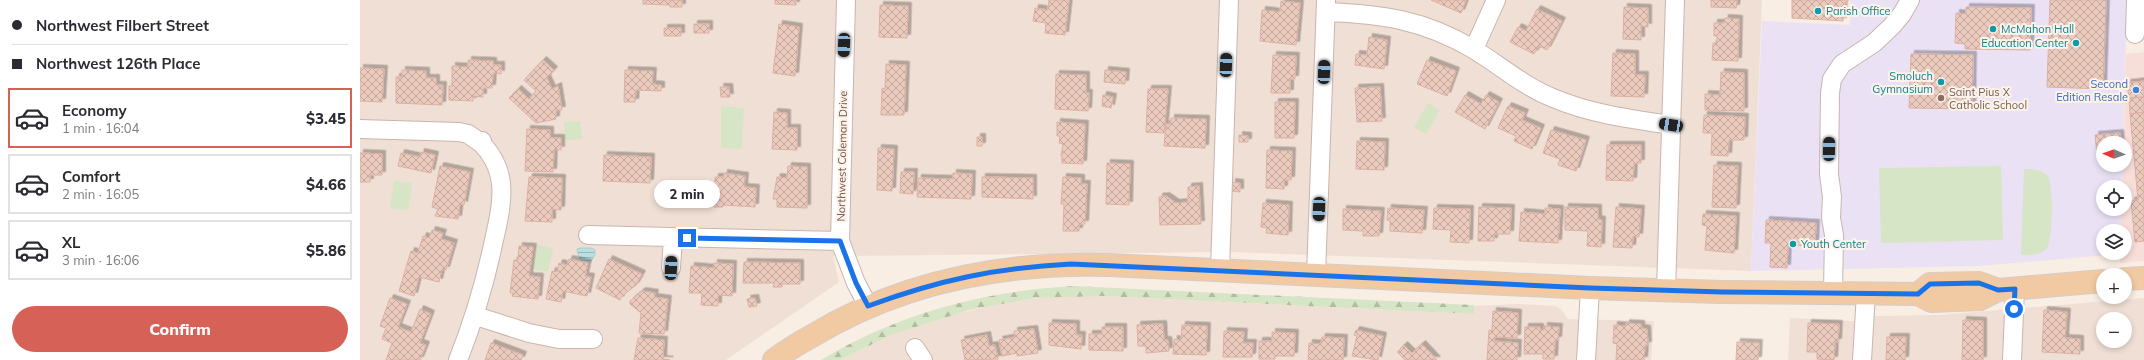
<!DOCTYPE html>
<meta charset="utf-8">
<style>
:root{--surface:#fff;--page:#f2f2f3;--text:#2b2b33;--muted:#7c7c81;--line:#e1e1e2;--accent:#d66257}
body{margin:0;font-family:Mulish,sans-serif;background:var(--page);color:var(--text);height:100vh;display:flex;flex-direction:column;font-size:15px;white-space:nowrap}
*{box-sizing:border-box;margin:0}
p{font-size:13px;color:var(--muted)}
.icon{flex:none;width:22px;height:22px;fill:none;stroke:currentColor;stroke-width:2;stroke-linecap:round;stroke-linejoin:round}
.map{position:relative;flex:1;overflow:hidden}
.drawer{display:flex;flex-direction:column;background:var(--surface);width:360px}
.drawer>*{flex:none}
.guide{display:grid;align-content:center;height:88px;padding:0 12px;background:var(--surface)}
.needle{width:26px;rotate:272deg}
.buttons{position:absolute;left:1736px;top:136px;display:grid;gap:8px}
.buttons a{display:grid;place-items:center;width:36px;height:36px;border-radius:50%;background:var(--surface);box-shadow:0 2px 6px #0003;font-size:20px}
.end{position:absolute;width:18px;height:18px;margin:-9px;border:5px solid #1a73e8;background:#fff;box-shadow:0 0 0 2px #fff}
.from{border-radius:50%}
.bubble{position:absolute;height:28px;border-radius:14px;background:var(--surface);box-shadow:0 2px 6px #0003;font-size:13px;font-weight:800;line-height:28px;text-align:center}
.car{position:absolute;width:12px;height:24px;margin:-12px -6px;border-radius:5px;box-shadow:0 0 3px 1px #0007;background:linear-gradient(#222 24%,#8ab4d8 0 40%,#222 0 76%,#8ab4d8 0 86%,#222 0)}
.guide b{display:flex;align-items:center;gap:14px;height:38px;font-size:15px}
.guide b+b{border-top:1px solid var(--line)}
.guide i{width:10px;height:10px;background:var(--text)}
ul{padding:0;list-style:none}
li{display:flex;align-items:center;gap:12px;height:60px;margin:0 8px 6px;padding:0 4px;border:2px solid var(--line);border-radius:0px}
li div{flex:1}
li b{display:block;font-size:15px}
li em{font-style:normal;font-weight:800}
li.on{border-color:var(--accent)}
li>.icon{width:36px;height:36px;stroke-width:1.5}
.action{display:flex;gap:8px;margin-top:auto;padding:8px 12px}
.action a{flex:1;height:46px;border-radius:24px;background:var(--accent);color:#fff;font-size:16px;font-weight:800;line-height:46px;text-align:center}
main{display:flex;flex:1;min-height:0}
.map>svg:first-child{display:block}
.residential{fill:#f0dfd4;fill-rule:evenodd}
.commercial{fill:#f8ded9}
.education{fill:#ebe1f5}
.forest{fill:url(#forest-firs)}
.park{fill:#d6e5c5}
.water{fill:url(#water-rules);stroke:#a3d0d1}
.building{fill:url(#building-cross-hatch);stroke:#dcb0a1;filter:url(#shadow)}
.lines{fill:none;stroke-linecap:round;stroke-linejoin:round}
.minor-casing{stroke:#c9b5ac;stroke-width:20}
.major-casing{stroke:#d4ccca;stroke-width:24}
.minor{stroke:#fff;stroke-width:18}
.major{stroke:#f1caa4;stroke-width:22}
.route{stroke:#1a73e8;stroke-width:5}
.culture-dot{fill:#0f9aa8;stroke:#fdf3ea;stroke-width:1.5}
.shop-dot{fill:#3f7fe0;stroke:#fdf3ea;stroke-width:1.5}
.education-dot{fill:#8d6e63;stroke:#fdf3ea;stroke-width:1.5}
.labels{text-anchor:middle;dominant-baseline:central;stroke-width:4;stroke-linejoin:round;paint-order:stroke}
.culture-label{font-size:11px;fill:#0d838f;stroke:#fdf3ea;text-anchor:start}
.shop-label{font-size:11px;fill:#366cbe;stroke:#fdf3ea;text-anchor:end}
.education-label{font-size:11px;fill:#785e54;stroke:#fdf3ea;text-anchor:start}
.street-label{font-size:11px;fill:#6f544d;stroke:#fdf3ea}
</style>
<main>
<section class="drawer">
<div class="guide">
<b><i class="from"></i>Northwest Filbert Street</b>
<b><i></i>Northwest 126th Place</b>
</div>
<ul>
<li class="on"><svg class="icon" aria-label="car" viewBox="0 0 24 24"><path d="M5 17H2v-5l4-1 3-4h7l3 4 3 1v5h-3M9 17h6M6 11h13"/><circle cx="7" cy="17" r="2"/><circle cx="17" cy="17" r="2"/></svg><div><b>Economy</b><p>1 min · 16:04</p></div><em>$3.45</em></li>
<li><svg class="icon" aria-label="car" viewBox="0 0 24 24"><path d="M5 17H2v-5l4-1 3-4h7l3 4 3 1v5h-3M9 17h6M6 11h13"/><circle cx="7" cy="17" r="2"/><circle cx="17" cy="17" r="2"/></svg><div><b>Comfort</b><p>2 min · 16:05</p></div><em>$4.66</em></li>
<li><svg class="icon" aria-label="car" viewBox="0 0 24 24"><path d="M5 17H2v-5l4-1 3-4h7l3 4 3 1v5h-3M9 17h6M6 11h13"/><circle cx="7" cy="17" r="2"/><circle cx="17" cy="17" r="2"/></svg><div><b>XL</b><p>3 min · 16:06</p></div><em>$5.86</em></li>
</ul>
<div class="action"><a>Confirm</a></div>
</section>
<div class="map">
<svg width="1784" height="360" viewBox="0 0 1784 360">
<defs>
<pattern id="forest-firs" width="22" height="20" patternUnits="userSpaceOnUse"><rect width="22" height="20" fill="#d6e5c5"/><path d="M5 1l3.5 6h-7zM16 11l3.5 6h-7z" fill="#b2bca2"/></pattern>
<pattern id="water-rules" width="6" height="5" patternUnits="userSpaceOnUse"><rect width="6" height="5" fill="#bbe0e0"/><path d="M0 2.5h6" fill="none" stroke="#9cb8b8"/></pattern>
<pattern id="building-cross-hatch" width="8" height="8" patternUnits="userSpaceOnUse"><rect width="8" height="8" fill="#eccbbf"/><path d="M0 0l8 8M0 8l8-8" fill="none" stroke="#c3a79d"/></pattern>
<filter id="shadow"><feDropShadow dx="3.5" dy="-3.5" stdDeviation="0" flood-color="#0004"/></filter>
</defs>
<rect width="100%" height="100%" fill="#f9eee4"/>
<path class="residential" d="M0,0H1402L1391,271L870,252L473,256L479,282L366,360H0Z
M697,296H742L1114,314V306L1158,304L1196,306L1201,309L1208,319L1294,321L1291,360H480L531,335L582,317L653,301Z
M1784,298V360H1428L1430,318L1509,322V316L1579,315ZM1743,319H1765V341H1743Z"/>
<path class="commercial" d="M1784,52V261L1760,263V253H1765V231H1761V209H1765V187H1762L1763,165H1765V143H1763L1766,54Z"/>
<path class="education" d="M1491,0H1767L1763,143H1743V165H1763L1762,187H1743V209H1761V231H1743V253L1760,254L1618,266L1391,271L1402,21L1490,25Z"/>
<path class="forest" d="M714,286L1114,305V314L742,296L675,298L609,310L531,335L480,360H461C539,313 624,291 714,286Z"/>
<path class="park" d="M1068,103L1080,110L1066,134L1054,127Z
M361,106L384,108L382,149L361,148Z
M220,121L222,139L205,140L204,122Z
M1641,166L1643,240L1521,243L1519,168Z
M1664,169C1672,169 1680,169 1687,175C1694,183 1693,239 1687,248C1680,256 1670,255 1661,255Z
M34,181L52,183L48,210L30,208Z
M178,245L193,248L188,272L173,269Z"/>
<path class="water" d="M221,248H231L235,250V255L231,261L220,260L217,249Z"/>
<path class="building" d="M283,0H322V7H310V5L283,4Z
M415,0H436V5L415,4Z
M689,0H709L705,35L685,33L686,23L673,21L675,8L688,10Z
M1071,0H1106L1101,13Z
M1351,0H1377L1376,8L1351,7Z
M1432,0H1487V3H1484L1483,21L1432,18Z
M1690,0H1746L1743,89L1687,87Z
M921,1L940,3L936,45L900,41L902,10L920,12Z
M520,5L548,6L547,38L519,37Z
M1264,7L1288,8V27L1281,26V40L1263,39Z
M1606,7L1671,8L1670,50L1605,49V44L1595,43L1596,13L1606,14Z
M1177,9L1202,21L1187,50L1179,46L1174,54L1150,42L1158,27L1166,31Z
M1365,18L1379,19L1378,61L1352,60L1353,43H1357V36H1354V23H1364Z
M334,24H349V33H334Z
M419,24L439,27L435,76L413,73Z
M304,28H321V36H304Z
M1009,37L1027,40L1024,69L995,65L996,54L1007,55Z
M1253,53L1275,54V75H1285L1284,97L1251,96Z
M1551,54L1613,55L1612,109L1549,108Z
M913,55L936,56L935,79H930V93H911Z
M108,60L133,61V65H141V74L133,73L132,88H123V97L113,96V101L89,100V86H92V66L108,67Z
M183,60L194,70L187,78L192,89L198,86L202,110H196V119L176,123L149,98L158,89L169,99L176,91L164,80Z
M1067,60L1096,71L1087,96L1057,84Z
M526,64L546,65L544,115H521L522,88L525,89Z
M0,68L24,69L22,102L0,101Z
M42,70L66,71V78H76V85H83L82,105L36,103V77H42Z
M265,70L293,71L292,84L301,85V91L276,90L275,102H264Z
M745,70L766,72L765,84L744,82Z
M1361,72L1384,73V111L1345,110V94L1360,95Z
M696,74L726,75V93H729L728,111L695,109Z
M1784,81V97L1769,98L1767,83Z
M360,87H369L370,97H361Z
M1020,87L1022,121L997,122L995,88Z
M788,89H808L804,133L786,132Z
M743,95L753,97L751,108L742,106Z
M1105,95L1121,104L1126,95L1139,102L1125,129L1095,112Z
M1784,97V112L1770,114L1769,98Z
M915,102H935L934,138H915Z
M1148,106L1165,113L1162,120L1181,128L1172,149L1154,141L1156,136L1138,128Z
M414,112L427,113V128H437V150L412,149Z
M1784,112V241L1775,242L1771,201L1778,200L1770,114Z
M1344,115L1385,117L1384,140H1369L1368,156L1351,155L1352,133H1343Z
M811,118L846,119L845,148L804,146L806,124H811Z
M697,122L725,124L723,164L702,163V156H701L703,144L699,143L700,136H697Z
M167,129L190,130V138H201V150L194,149L193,172L165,171Z
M1191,130L1226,140L1216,171L1198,165L1200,159L1183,153Z
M1760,133L1761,143H1743V154L1737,155L1735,135Z
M879,135L888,136V142H879Z
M617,137H622V146H617Z
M997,141L1025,142L1024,170L996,169Z
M1247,145H1281V163H1274L1273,181L1246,180Z
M518,148L534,149L532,191L517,190Z
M907,150L932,151L931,180H924V189L906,188Z
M61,152L75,155L71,173L38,166L41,153L60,157Z
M0,153L22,154V175H10V182H0Z
M244,155L291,157L290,183L243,181Z
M747,163L770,164L769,205L746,204Z
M1354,165L1378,166L1376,208L1352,207Z
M80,166L110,172L104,205L100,203L98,219L75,216L78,209L72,207Z
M428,166L447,167V208L417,207V199H413L417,177L427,178Z
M541,172H554L553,194L540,193Z
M364,173L385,176L384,187L396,188L395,207L363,205V207H354L355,177H364Z
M593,173L612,174L611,199L557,197L558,178L593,179Z
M169,177L202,178L201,210L192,209V222L165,221Z
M622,177L673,178V199L622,197Z
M703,177L721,178V184H727L725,224H719V231H703L704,204H701Z
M872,182L880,183V192L872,191Z
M839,186L841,224L800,225L799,197L806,196L816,203L828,202V187Z
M903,203L929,205L928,235L906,233L907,228L901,227Z
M1119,207L1151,208L1150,234H1134V241H1118Z
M1205,207L1238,208V219L1242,220L1241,247L1227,246L1228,231L1205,230Z
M1256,207L1281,209L1279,237L1273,236L1272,248L1253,247Z
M1028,208L1064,210L1062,233L1030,231V220H1027Z
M1074,208L1110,209L1109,243L1090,242L1091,230L1073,229Z
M1185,208L1200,209L1198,243L1159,241L1161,212L1185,214Z
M983,209L1021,211L1019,236H1003V231L983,230Z
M1343,214L1376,216L1374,253L1345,250L1347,226L1342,225Z
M1406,220L1456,223L1455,246L1428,245L1427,268L1410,267L1411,243H1405Z
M72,230L83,233L81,239L94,243L86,270L82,269L79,282L59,277L54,296L39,291L51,251L58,253L63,236L69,238Z
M159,246L173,247L169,276L180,277L178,299L152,296L153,293H150L154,260H158Z
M209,259L228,263L225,276L231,277L227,296L203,291L201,302L186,299L192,271L197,272L199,263L207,265Z
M249,259L282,274L276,285L262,296L260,300L236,288Z
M384,262L440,263V284H422V287H413L414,283H383Z
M354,263L373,264L372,296L358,295V306L341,305L342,293H329L331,266L354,268Z
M282,291L295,293L294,297L308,299L304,334L279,333L281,313L270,304V301Z
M30,298L47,304L38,327L51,332L60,309L71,314L60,343L66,345L60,360H26L32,343L22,339L26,328L20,326Z
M395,298L397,306L389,307L387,299Z
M1684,310L1707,312L1705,338L1720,339V354L1682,352Z
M1133,311L1158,313L1157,338L1135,337L1134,341L1158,343L1157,360H1127L1129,330L1132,331Z
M1603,320L1623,321V360H1602Z
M689,323L716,324V335H722L721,349L689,345Z
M1266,323L1281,324V328L1287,329L1288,345H1285L1284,360H1256L1257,344L1253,343L1254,325L1266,326Z
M1448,323L1479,324L1478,342H1475L1474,360L1457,359V352H1447Z
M803,324L804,340H808L809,351L786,353V346H778L777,325Z
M822,325L847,326L846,355L813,354L814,339L821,340Z
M1184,326L1199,327L1198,340H1195L1194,359H1183V354H1164L1165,327H1180V330H1184Z
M742,327H763V351L729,350V334H742Z
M674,329L678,353L657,356V353L642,356L639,340L655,337L654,331Z
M996,330L1023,336L1018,360L992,356L997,336L994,335Z
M864,331L884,332L883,343H893L892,357H863Z
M912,332L935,333L934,356H915V359H899V341H912Z
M627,335L629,346L635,345L638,359L605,360L601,340Z
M962,337L984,338L983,360H948L949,343L961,344Z
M1527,337H1546L1545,360H1526Z
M278,338L304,340L303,359L310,360H274Z
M1377,342L1399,343L1398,360H1376Z
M131,343L163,355L161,360H125Z
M1062,344L1077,360H1045L1037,352L1044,345L1052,353Z"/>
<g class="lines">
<defs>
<path id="minor" d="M486,0L480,241L496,283L508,306
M966,12C1022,14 1064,20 1113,49C1140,65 1163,86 1193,98C1231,114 1270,119 1311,125
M1775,34L1776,0
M1114,49L1136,0
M0,129L99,132L108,134L121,143
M228,235L480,241
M311,268L313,238
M860,270L869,0
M956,275L966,1
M1306,291L1315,0
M1473,293L1474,235L1471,218L1472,197L1469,174L1470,93L1472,79L1482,64L1514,43L1532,26L1542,14L1550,0
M116,316L169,333L199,339H233
M555,348L563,360
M98,360C114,320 125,283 134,240C138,222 143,202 141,183C139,167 132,154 121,143L122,141
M1226,360L1230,288
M1502,360L1506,293
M1652,360L1655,289"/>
<path id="major" d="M1765,279L1784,278
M1558,294L1570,284L1619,283L1638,290
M414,360C426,351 439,343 452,336C543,281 644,262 749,265L1230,288L1362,292L1558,294L1571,301L1620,299L1638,290L1743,281"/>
</defs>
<use href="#minor" class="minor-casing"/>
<use href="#major" class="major-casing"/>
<use href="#minor" class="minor"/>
<use href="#major" class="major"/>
</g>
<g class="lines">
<path class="route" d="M327,238L480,241L496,283L508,306C579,280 635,268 711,264L1230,288L1362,292L1558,294L1570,284L1619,283L1638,290L1655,289L1654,309"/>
</g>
<g class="culture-dot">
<circle cx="1458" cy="11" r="4"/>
<circle cx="1633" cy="29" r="4"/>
<circle cx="1716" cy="43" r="4"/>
<circle cx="1581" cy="82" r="4"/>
<circle cx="1433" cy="244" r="4"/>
</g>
<circle class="shop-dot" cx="1776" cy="90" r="4"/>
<circle class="education-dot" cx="1581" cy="98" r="4"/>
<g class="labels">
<g class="culture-label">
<text x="1466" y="11">Parish Office</text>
<text x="1641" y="29">McMahon Hall</text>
<text x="1708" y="43" text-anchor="end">Education Center</text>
<text x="1573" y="76" text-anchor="end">Smoluch<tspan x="1573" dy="13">Gymnasium</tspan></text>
<text x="1441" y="244">Youth Center</text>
</g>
<g class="shop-label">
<text x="1768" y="84">Second<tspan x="1768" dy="13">Edition Resale</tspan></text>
</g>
<g class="education-label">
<text x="1589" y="92">Saint Pius X<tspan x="1589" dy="13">Catholic School</tspan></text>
</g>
<g class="street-label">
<text transform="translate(482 156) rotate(-89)">Northwest Coleman Drive</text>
</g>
</g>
</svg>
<div class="buttons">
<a><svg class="needle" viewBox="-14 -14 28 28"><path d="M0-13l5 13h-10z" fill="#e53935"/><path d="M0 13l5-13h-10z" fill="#7c7c81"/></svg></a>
<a><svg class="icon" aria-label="locate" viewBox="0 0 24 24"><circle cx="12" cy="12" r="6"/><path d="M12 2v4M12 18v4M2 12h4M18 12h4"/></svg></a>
<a><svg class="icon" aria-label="layers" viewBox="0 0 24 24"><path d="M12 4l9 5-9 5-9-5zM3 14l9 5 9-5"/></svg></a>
<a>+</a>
<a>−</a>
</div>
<i class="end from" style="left:1654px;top:309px"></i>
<i class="end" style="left:327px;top:238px"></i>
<div class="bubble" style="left:294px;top:180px;width:66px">2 min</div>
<i class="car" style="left:484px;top:45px;rotate:182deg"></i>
<i class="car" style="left:866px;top:65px;rotate:2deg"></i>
<i class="car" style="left:964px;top:72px;rotate:2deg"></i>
<i class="car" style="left:1311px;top:125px;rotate:279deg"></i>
<i class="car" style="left:1469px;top:149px;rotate:1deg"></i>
<i class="car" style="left:959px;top:209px;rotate:182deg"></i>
<i class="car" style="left:311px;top:268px;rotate:3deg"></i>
</div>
</main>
